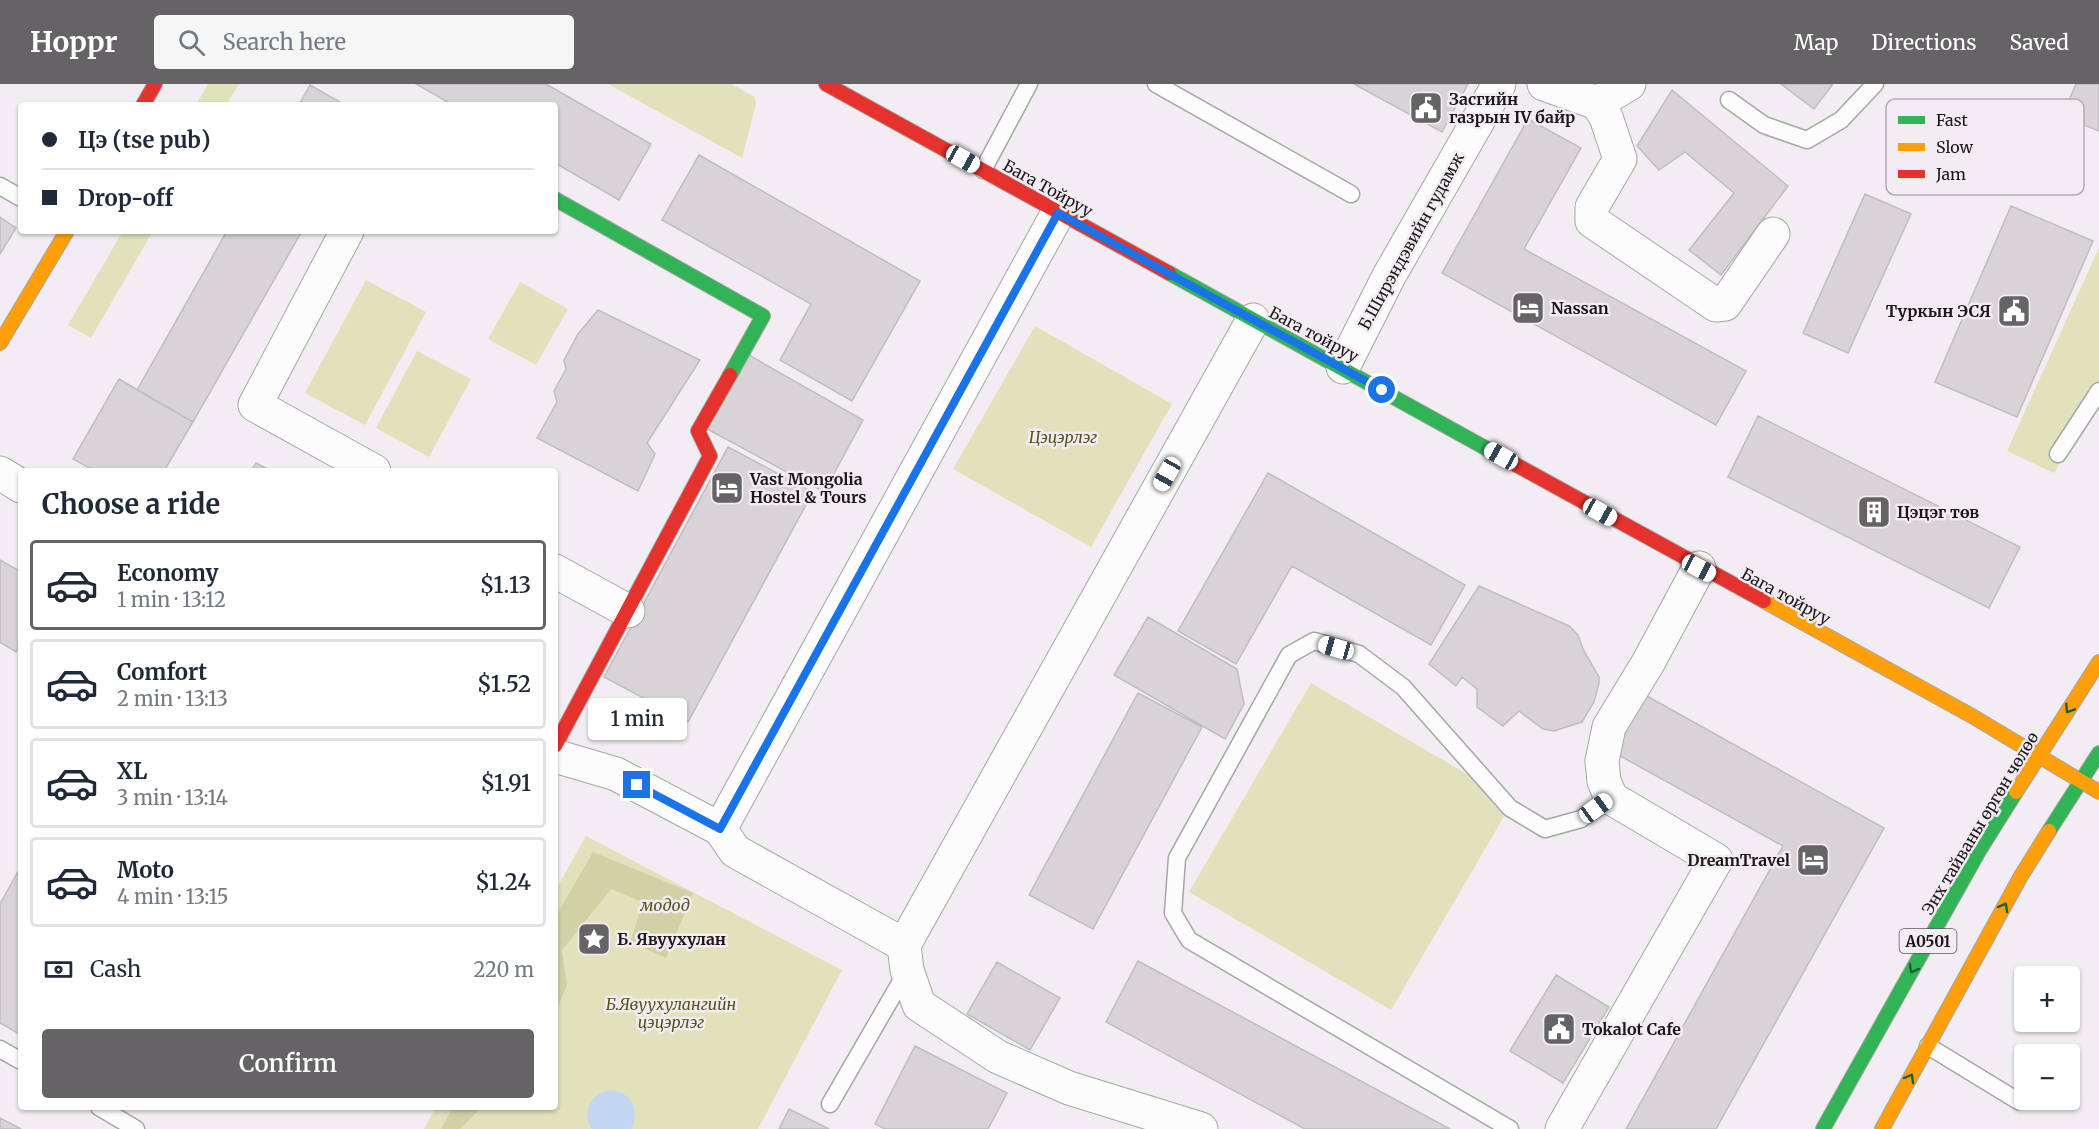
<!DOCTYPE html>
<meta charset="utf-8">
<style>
:root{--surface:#fff;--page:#f6f6f7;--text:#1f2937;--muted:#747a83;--line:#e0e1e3;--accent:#666366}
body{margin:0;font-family:Merriweather,serif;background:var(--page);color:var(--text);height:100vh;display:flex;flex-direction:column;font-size:22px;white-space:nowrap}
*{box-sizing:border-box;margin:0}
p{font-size:20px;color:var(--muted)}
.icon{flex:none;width:33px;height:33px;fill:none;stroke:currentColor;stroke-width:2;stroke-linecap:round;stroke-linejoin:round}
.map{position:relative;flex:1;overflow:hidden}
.sheet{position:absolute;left:18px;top:384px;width:540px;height:642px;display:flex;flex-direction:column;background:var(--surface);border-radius:6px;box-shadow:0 2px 4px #0004}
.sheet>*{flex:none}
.top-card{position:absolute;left:18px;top:18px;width:540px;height:132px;border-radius:6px;box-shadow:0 2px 4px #0004;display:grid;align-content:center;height:132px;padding:0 24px;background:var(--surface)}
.fabs{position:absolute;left:2014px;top:882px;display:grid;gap:12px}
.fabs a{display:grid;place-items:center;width:66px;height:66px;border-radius:6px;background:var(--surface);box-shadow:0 2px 4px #0004;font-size:30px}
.end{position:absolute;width:27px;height:27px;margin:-14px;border:8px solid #1a73e8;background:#fff;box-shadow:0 0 0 3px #fff}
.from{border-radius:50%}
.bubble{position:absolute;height:42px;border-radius:6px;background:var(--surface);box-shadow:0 2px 4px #0004;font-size:20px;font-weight:600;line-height:42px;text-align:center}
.car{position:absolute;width:18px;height:36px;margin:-18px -9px;border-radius:8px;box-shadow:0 0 4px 2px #0007;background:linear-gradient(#fff 24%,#345 0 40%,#fff 0 76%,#345 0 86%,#fff 0)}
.top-card b{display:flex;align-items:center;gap:21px;height:57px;font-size:22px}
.top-card b+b{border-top:2px solid var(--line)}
.top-card i{width:15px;height:15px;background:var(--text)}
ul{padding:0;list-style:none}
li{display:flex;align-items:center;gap:18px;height:90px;margin:0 12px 9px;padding:0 12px;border:3px solid var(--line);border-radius:6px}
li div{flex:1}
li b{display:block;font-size:22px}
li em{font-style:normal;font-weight:600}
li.current{border-color:var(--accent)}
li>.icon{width:54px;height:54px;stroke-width:1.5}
h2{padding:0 24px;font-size:27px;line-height:72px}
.pay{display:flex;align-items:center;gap:15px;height:66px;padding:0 24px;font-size:22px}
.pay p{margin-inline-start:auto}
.cta{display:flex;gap:12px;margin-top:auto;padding:12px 24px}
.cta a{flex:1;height:69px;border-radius:6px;background:var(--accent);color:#fff;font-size:24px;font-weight:600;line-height:69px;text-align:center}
header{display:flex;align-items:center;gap:36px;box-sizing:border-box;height:84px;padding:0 30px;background:var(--accent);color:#fff}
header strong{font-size:28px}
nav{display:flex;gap:33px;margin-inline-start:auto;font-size:21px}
.search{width:420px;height:54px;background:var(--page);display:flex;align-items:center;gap:15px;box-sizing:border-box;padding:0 21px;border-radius:6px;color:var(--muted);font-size:22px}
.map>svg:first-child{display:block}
.green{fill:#e0e2bc}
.forest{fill:#d0d2a5}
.water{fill:#c2d6f3}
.building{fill:#d7d3d7;stroke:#c0bdc0;stroke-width:1.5}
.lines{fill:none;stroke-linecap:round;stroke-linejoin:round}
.lane-casing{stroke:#a8a5a8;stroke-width:19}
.street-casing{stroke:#a8a5a8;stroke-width:35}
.fast-casing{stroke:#a8a5a8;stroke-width:16}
.slow-casing{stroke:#a8a5a8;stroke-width:16}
.jam-casing{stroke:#a8a5a8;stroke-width:16}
.lane{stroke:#fdfcfd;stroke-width:16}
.street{stroke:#fdfcfd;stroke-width:33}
.fast{stroke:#30b455;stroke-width:14}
.slow{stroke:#ff9f0a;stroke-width:14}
.jam{stroke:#e5322d;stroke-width:14}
.oneway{stroke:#245e35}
.route{stroke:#1a73e8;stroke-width:8}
.labels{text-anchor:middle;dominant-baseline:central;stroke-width:5;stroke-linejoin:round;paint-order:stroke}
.shield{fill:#f3ecf3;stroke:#5b585b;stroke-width:1.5}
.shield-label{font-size:15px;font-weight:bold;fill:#1a181a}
.poi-label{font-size:16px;font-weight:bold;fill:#1a181a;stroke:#f3ecf3;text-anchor:start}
.street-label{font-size:16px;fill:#1a181a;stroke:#f3ecf3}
.park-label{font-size:16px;font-style:italic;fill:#535718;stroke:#f3ecf3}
.key{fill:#f3ecf3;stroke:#b2acb2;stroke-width:1.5}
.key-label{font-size:16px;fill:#1a181a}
</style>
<header>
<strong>Hoppr</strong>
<div class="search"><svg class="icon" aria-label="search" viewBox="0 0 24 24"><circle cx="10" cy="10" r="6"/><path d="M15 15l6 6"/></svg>Search here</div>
<nav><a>Map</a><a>Directions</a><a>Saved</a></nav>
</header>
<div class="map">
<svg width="2099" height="1045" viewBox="0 0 2099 1045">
<rect width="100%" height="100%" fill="#f2edf2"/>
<path class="green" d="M208,0H239L226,21H196Z
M608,0H731L755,13L756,20L742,74Z
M123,147H153L91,254L68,241Z
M2099,164V314L2054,389L2007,367Z
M366,196L426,228L365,341L305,309Z
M520,198L568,225L536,281L488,255Z
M1035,242L1172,320L1091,463L953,385Z
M417,267L471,295L429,373L376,344Z
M1311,599L1513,717L1391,926L1189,808Z
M586,752L842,886L758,1045H424L436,1023H555V807Z"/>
<path class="forest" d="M593,768L693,809L666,874L630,858L643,818L611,805L562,866L567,901L555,930V834Z
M453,1023H482L460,1045H441Z"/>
<path class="water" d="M609,1006C631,1007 641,1026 631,1045H592C581,1028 590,1011 609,1006Z"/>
<path class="building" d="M416,0H546L651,60L619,116L555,79V21H453Z
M1354,0H1468L1442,48Z
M1781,0H1833L1814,25Z
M2076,0H2099V47L2062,32Z
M310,1L345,21H299Z
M1672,6L1788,102L1721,191L1689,166L1734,109L1685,68L1659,86L1637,62Z
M1528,35L1581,64L1524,165L1746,287L1716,341L1442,189Z
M699,71L920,197L852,317L780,276L811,220L662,136Z
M1865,110L1911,130L1848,269L1803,249Z
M2011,122L2093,157L2017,333L1935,298Z
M0,133L16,144L0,170Z
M227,147H302L193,338L137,306Z
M598,226L700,276L647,359L655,370L638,407L537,354L557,318L554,307L566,285L564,276L578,250Z
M747,270L863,336L824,408L707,345Z
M119,295L193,338L164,387H95L73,375Z
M1758,332L2020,463L1989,524L1728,393Z
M728,363L813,408L688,638L604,593Z
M256,379L271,387H251Z
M1268,389L1465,501L1431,561L1292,482L1236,580L1178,547Z
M0,476L21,488V559L16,568L0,558Z
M1479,502L1569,542L1578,551L1583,565L1599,593V599L1594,618L1582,638L1554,647L1543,645L1519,627L1503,642L1477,623V605L1462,593L1456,602L1429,580Z
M1148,533L1237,585L1244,620L1225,655L1114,591Z
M1138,609L1202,643L1093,845L1029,811Z
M1645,611L1884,744L1716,1045H1626L1783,762L1613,668Z
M21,782V951L0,939V820Z
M1138,877L1450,1045H1305L1106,938Z
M997,878L1060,914L1030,966L967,930Z
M1556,891L1609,923L1563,999L1510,967Z
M915,962L1007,1009L988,1045H885L875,1040Z
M789,1025L829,1045H779Z
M0,1034L21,1045H0Z"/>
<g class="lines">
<defs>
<path id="lane" d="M1156,0L1351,110
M1729,16L1764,41L1807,56L1841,36L1875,0
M983,86L1029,0
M0,102L21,114
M2058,370L2099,307
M1928,962L2018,1017
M0,965L21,977
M830,1020L907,887
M99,1023L136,1045
M1510,1045L1189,856L1173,829L1177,774L1289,571L1314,557L1359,570L1403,603L1510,724L1545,745L1581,735L1611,714"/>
<path id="street" d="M1544,0L1597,19L1629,0
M1597,19L1606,33L1620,75L1592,123V137L1716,221L1725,220L1773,150
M347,147L255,321L374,387
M1343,283L1389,192L1499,0
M0,389L21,402
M555,487L628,527
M555,672L616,690L720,745L735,767L904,861
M720,745L1058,129
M904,861L1253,236
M904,861L907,886L919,921L998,973L1069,1004L1201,1045
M1562,1045L1716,776L1611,714L1604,697L1602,677L1609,643L1648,579L1699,484"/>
<path id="fast" d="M555,115L763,232L730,291
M1169,189L1509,377
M2049,747L2099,669
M1823,1045L1979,767L2016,708"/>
<path id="slow" d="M0,259L67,147
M1764,517L1972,632L2099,708
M2016,708L2099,578
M1882,1045L2021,792L2049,747"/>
<path id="jam" d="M826,0L1169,189
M143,21L155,0
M1509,377L1764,517
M555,662L710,372L698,347L730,291"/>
</defs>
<use href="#lane" class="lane-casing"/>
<use href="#street" class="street-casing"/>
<use href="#fast" class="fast-casing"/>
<use href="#slow" class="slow-casing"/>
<use href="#jam" class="jam-casing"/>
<use href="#lane" class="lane"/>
<use href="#street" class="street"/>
<use href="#fast" class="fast"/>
<use href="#slow" class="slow"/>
<use href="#jam" class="jam"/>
</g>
<defs><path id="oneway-chevron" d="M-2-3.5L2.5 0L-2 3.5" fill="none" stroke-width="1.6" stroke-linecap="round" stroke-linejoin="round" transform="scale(1.5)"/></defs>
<g class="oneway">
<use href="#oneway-chevron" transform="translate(2069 625) rotate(123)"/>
<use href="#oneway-chevron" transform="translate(2004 823) rotate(-61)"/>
<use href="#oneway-chevron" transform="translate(1913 885) rotate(119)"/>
<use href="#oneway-chevron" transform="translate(1910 994) rotate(-61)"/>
</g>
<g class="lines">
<path class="route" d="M637,701L720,745L1058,129L1382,306"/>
</g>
<defs>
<symbol id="civic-square" viewBox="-11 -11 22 22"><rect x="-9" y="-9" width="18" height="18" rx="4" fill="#666366" stroke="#f3ecf3"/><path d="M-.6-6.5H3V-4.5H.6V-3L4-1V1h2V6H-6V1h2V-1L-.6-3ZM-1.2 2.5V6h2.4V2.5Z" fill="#fff"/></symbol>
<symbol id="hotel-square" viewBox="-11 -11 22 22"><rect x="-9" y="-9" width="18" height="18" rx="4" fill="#666366" stroke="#f3ecf3"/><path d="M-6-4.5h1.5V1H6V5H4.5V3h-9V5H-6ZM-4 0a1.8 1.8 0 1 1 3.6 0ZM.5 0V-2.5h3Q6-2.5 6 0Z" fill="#fff"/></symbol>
<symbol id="building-square" viewBox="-11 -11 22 22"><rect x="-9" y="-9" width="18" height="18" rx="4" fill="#666366" stroke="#f3ecf3"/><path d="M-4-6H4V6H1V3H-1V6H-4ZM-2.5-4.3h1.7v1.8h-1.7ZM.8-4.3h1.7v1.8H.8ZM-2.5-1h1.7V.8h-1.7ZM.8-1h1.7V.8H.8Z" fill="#fff"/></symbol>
<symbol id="sight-square" viewBox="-11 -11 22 22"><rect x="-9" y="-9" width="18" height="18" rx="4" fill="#666366" stroke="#f3ecf3"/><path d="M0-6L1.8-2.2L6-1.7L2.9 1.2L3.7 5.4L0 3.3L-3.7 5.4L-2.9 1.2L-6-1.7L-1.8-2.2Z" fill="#fff"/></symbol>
</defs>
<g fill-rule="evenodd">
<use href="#civic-square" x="1407" y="5" width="38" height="38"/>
<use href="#hotel-square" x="1509" y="205" width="38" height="38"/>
<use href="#civic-square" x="1995" y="208" width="38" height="38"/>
<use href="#hotel-square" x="708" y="385" width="38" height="38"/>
<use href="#building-square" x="1855" y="409" width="38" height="38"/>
<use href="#hotel-square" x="1794" y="757" width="38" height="38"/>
<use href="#sight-square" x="575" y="836" width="38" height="38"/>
<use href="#civic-square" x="1540" y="926" width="38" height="38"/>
</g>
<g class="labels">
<rect class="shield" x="1899.5" y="845" width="57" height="24" rx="4.5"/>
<g class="shield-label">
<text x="1928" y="857">A0501</text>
</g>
<g class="poi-label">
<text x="1449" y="15">Засгийн<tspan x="1449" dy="18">газрын IV байр</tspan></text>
<text x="1551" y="224">Nassan</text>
<text x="1991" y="227" text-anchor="end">Туркын ЭСЯ</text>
<text x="750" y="395">Vast Mongolia<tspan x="750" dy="18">Hostel &amp; Tours</tspan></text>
<text x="1897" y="428">Цэцэг төв</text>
<text x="1790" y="776" text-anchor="end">DreamTravel</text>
<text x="617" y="855">Б. Явуухулан</text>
<text x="1582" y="945">Tokalot Cafe</text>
</g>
<g class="street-label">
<text transform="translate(1048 104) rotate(29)">Бага Тойруу</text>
<text transform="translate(1411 157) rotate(-61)">Б.Ширэндэвийн гудамж</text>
<text transform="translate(1314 250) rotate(28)">Бага тойруу</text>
<text transform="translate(1786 512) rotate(29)">Бага тойруу</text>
<text transform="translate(1980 739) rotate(-59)">Энх тайваны өргөн чөлөө</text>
</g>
<g class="park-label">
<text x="1063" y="353">Цэцэрлэг</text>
<text x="665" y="821">модод</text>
<text x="671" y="920">Б.Явуухулангийн<tspan x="671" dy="18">цэцэрлэг</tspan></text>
</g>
</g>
<rect x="1886" y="15" width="198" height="96" rx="9" class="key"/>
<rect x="1898" y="32" width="27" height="8" fill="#30b455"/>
<rect x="1898" y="59" width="27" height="8" fill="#ff9f0a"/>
<rect x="1898" y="86" width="27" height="8" fill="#e5322d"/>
<g class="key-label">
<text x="1936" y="42">Fast</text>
<text x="1936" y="69">Slow</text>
<text x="1936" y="96">Jam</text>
</g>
</svg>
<div class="fabs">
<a>+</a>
<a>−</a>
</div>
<i class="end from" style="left:1382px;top:306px"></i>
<i class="end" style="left:637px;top:701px"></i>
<div class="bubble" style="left:588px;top:614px;width:99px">1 min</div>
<i class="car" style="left:963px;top:75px;rotate:119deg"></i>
<i class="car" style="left:1501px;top:372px;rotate:299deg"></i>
<i class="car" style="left:1167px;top:390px;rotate:209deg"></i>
<i class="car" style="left:1600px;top:428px;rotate:119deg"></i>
<i class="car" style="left:1699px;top:484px;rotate:118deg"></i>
<i class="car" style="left:1336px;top:564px;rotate:286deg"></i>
<i class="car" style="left:1596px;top:724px;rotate:54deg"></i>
<div class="top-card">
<b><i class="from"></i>Цэ (tse pub)</b>
<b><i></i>Drop-off</b>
</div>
<section class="sheet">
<h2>Choose a ride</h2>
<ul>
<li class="current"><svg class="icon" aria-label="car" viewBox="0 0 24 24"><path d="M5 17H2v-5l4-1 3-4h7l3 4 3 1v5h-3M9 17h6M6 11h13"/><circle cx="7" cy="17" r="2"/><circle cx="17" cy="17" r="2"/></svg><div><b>Economy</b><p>1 min · 13:12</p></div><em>$1.13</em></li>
<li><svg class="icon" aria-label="car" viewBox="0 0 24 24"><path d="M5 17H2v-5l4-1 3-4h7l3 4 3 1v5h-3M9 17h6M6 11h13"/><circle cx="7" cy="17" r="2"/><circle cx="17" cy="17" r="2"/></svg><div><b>Comfort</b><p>2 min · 13:13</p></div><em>$1.52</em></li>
<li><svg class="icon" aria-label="car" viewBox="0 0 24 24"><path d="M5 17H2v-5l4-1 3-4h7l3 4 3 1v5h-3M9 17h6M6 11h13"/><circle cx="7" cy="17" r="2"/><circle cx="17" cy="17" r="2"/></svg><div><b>XL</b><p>3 min · 13:14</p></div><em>$1.91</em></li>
<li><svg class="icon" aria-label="car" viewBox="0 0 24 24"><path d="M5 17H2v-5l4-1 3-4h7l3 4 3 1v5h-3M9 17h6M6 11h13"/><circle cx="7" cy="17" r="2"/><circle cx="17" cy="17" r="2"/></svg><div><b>Moto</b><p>4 min · 13:15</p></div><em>$1.24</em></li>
</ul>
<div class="pay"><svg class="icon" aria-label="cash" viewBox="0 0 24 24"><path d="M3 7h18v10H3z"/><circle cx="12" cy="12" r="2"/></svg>Cash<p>220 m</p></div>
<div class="cta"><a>Confirm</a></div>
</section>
</div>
